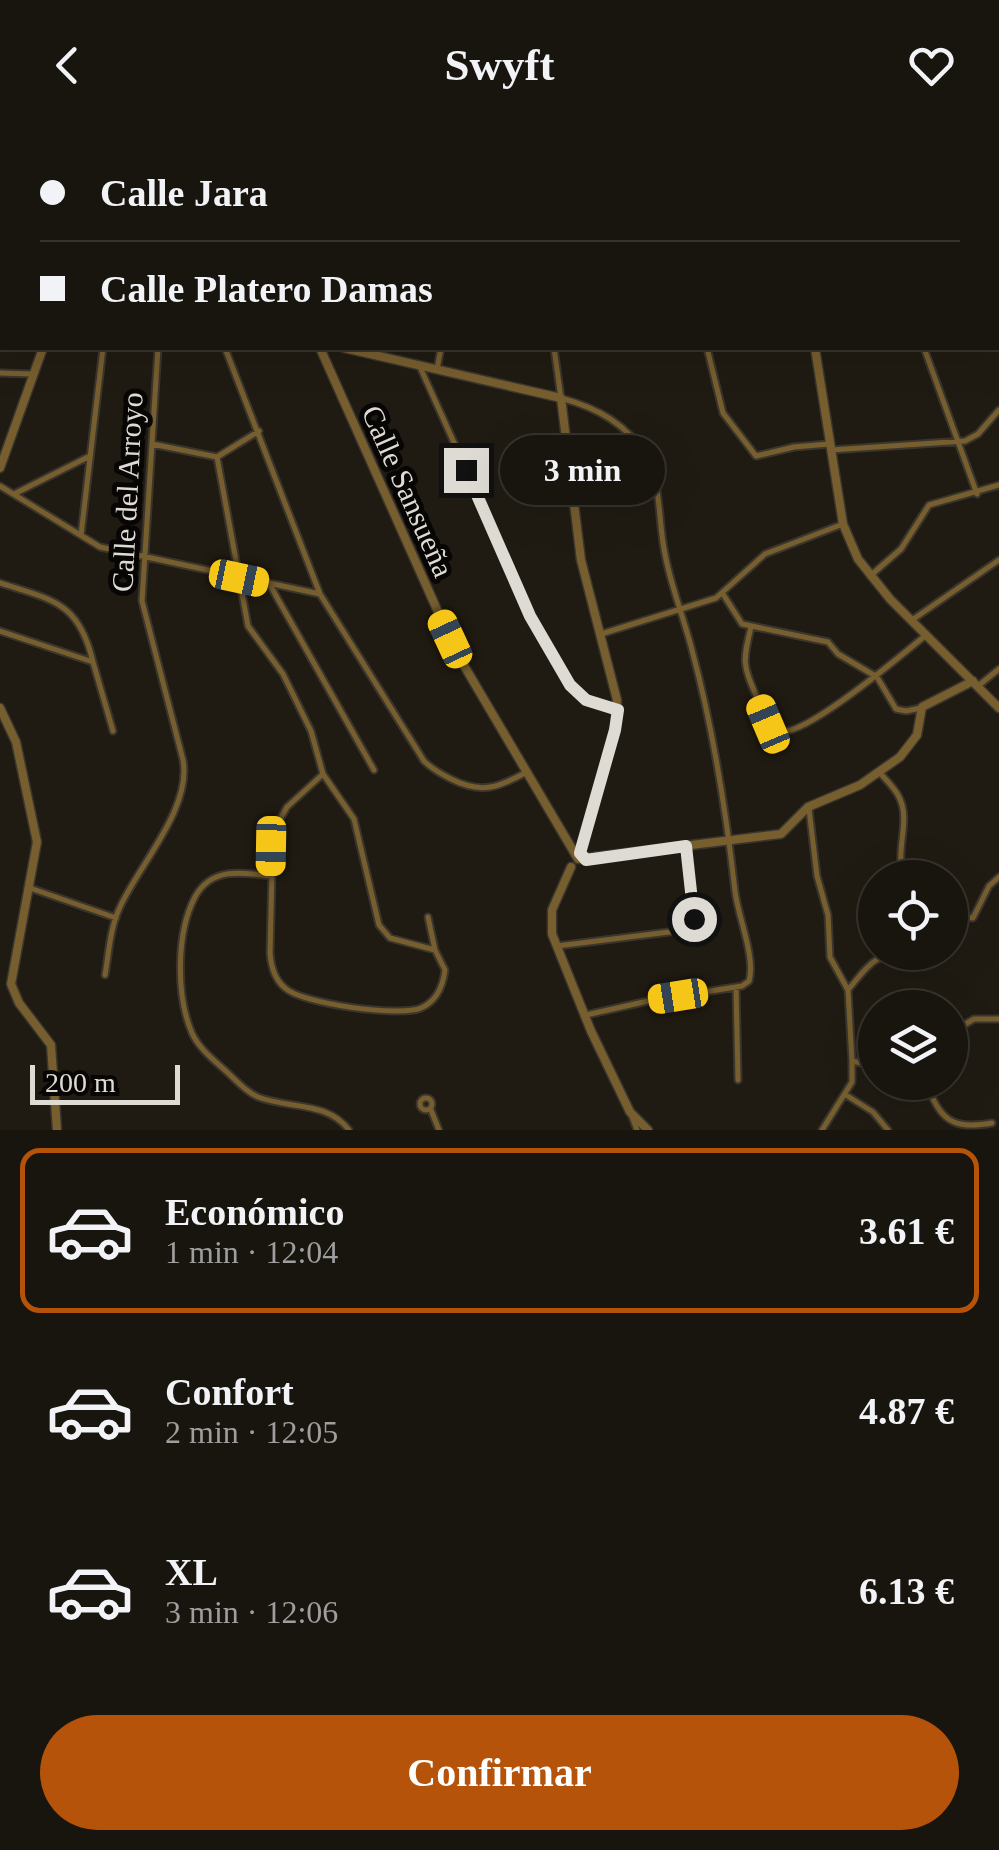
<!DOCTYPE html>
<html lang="es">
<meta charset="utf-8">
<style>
:root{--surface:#18140e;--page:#211d17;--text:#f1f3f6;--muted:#9f9e9e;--line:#36332e;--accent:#b45309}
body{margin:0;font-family:Georgia,serif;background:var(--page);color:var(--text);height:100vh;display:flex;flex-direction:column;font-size:38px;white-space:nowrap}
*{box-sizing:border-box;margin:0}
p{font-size:32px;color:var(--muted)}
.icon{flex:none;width:55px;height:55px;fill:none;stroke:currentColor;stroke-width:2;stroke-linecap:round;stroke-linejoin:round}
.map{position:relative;height:1000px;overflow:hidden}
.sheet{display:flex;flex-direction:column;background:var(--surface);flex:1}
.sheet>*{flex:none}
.hud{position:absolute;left:0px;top:0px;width:1000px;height:220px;box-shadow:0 10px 40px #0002,0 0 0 2px var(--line);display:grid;align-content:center;height:220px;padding:0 40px;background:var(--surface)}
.buttons{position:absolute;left:858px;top:730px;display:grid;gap:20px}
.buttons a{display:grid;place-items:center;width:110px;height:110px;border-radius:50%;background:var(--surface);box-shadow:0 10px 40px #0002,0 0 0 2px var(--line);font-size:50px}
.scale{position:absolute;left:30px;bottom:25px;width:150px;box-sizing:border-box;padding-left:10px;border:5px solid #dedbd5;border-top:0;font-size:28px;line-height:35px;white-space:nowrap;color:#dedbd5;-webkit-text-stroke:8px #080604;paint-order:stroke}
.end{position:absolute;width:45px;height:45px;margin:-22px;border:12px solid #dedbd5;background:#111;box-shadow:0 0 0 5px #111}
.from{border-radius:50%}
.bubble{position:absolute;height:70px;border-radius:35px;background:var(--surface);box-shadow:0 10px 40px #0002,0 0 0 2px var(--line);font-size:32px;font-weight:800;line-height:70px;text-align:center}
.car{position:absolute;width:30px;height:60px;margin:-30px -15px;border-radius:12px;box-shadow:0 0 8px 2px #0007;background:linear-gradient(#f5c518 24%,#345 0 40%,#f5c518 0 76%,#345 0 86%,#f5c518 0)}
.hud b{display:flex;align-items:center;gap:35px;height:95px;font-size:38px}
.hud b+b{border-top:2px solid var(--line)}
.hud i{width:25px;height:25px;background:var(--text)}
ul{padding:18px 0 0;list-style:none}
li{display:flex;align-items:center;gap:30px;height:165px;margin:0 20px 15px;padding:0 20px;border:5px solid transparent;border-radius:20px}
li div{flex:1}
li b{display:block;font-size:38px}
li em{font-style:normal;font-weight:800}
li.on{border-color:var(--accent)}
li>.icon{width:90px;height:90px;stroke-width:1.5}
.primary-button{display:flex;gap:20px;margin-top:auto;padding:20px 40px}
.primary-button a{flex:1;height:115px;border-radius:60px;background:var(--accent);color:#fff;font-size:40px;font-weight:800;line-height:115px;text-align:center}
header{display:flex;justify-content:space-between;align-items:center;height:130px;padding:0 40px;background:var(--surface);font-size:45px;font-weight:800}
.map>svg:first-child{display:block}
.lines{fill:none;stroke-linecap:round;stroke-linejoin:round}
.minor-casing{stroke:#3b362d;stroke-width:9}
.tertiary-casing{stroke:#3b362d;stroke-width:11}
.minor{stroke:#775e2f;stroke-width:5}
.tertiary{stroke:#775e2f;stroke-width:8}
.route{stroke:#dedbd5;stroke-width:12}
.labels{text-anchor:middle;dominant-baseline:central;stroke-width:10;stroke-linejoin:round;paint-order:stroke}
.street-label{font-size:30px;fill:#dedbd5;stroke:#080604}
</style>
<header><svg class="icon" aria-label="back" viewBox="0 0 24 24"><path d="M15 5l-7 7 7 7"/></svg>Swyft<svg class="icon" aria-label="heart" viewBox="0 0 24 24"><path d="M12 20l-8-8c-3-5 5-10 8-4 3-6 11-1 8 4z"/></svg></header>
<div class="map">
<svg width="999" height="1000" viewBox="0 0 999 1000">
<rect width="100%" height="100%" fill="#201b12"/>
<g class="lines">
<defs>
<path id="minor" d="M382,0L383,2
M503,0L504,2
M742,0L743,2
M426,2V0
M474,2L481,0
M758,2L774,0
M998,33L999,34
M0,62H2
M0,144H2
M998,153H999
M225,218L320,464L424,631C432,639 441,644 451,649C481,664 497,658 525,643
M554,218L561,268C597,278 628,294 646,327C662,357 658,392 665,424C671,457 684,488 692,520C713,598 726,681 735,761C738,787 756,828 749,851L742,856L648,871L586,885
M707,218L723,283L756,326L794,317L829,314
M924,218L977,364
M420,237L541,506L576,563L592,572L615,579
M437,239L441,218
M0,243L32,244
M152,314L217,327L259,301
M831,320L965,311L978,304L999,280
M217,327L248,496L283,544L311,601L323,644L354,689L379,795L390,808L435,820
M0,356L100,417L320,464
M14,364L90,326
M81,405L103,218
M870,446L901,419L929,375L999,355
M0,453C53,470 79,472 93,532
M270,455L374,640
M723,464L742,494L828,512L838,524L877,547L896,579L906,581L921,578
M912,490L999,430
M751,497C742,534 743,535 758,570C763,582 766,597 779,601C803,609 904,523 926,505
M0,501L93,532L113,601
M601,504L716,468L765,424L843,394
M978,556L999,539
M879,642C886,650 895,658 899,667C912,692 893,722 905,748
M323,644L287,677L273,702L270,823C271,836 274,849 285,858C302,874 400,887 421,878C437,871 443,856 445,840L435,820L428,787
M809,679L817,746L828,785L830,827L848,860L852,931V952L822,1000
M270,746C242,742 211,737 195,767C176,803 176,866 192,903C199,919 215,931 228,943C237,951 246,962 258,967C289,979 327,971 349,1000
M30,758L116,788
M950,786L973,788L989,756L999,747
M557,816L685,800L692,796L694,789L686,716
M105,845C109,822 110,798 120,777C139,735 192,678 183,630L142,471L158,218
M736,857L738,950
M848,860C868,836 875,821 909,825C919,826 924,827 934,822
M950,903L974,889H999
M852,931L875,936
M926,953C941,990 951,1000 992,993
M846,965L873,982L888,1000
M420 974a6 6 0 1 1 12 0a6 6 0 1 1-12 0Z
M431,980L439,1000
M631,984L637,1000"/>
<path id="tertiary" d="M780,0L781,2
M108,2L109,0
M257,2V0
M320,218L456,522L578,729L781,704L808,677L860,655L900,627L917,605L922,577L973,551
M344,218L561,268L581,430L617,570L615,600L580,723
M815,218L843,394L858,429L890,469L999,578
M0,338L43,218
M0,578L16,612L37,712L11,854L19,873L51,915L57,1000
M571,737L552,780V804L591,901L630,982L648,1000"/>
</defs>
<use href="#minor" class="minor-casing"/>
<use href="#tertiary" class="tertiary-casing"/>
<use href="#minor" class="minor"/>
<use href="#tertiary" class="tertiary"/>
</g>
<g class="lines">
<path class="route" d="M466,340L530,486L570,555L586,570L618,580L615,600L580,723L586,730L686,716L694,789"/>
</g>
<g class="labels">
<g class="street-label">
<text transform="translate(408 361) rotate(66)">Calle Sansueña</text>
<text transform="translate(127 362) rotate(-87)">Calle del Arroyo</text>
</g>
</g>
</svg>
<div class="buttons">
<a><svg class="icon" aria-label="locate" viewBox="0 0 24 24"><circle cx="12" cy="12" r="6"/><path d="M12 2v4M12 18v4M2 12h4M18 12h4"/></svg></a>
<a><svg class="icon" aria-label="layers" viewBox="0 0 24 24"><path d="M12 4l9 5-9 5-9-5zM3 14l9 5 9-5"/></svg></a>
</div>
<div class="scale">200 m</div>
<i class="end from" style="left:694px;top:789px"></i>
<i class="end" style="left:466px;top:340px"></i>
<div class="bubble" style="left:500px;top:305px;width:165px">3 min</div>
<i class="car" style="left:239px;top:448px;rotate:102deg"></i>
<i class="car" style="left:450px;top:509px;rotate:335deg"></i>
<i class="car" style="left:768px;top:594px;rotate:337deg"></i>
<i class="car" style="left:271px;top:716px;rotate:181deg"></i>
<i class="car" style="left:678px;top:866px;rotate:261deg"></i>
<div class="hud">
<b><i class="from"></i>Calle Jara</b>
<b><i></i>Calle Platero Damas</b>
</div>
</div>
<section class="sheet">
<ul>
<li class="on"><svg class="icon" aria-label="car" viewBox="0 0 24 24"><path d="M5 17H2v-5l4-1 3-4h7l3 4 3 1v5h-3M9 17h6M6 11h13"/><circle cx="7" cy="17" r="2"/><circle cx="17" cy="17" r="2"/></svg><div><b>Económico</b><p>1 min · 12:04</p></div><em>3.61 €</em></li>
<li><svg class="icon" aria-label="car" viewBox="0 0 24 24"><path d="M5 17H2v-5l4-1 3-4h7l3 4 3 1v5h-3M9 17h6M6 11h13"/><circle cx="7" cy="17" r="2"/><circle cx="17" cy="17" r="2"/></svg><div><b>Confort</b><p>2 min · 12:05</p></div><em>4.87 €</em></li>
<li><svg class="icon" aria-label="car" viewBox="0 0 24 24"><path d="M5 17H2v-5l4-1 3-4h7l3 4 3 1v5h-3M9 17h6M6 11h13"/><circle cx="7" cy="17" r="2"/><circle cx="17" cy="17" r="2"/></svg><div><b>XL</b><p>3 min · 12:06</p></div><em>6.13 €</em></li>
</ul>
<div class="primary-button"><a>Confirmar</a></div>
</section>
